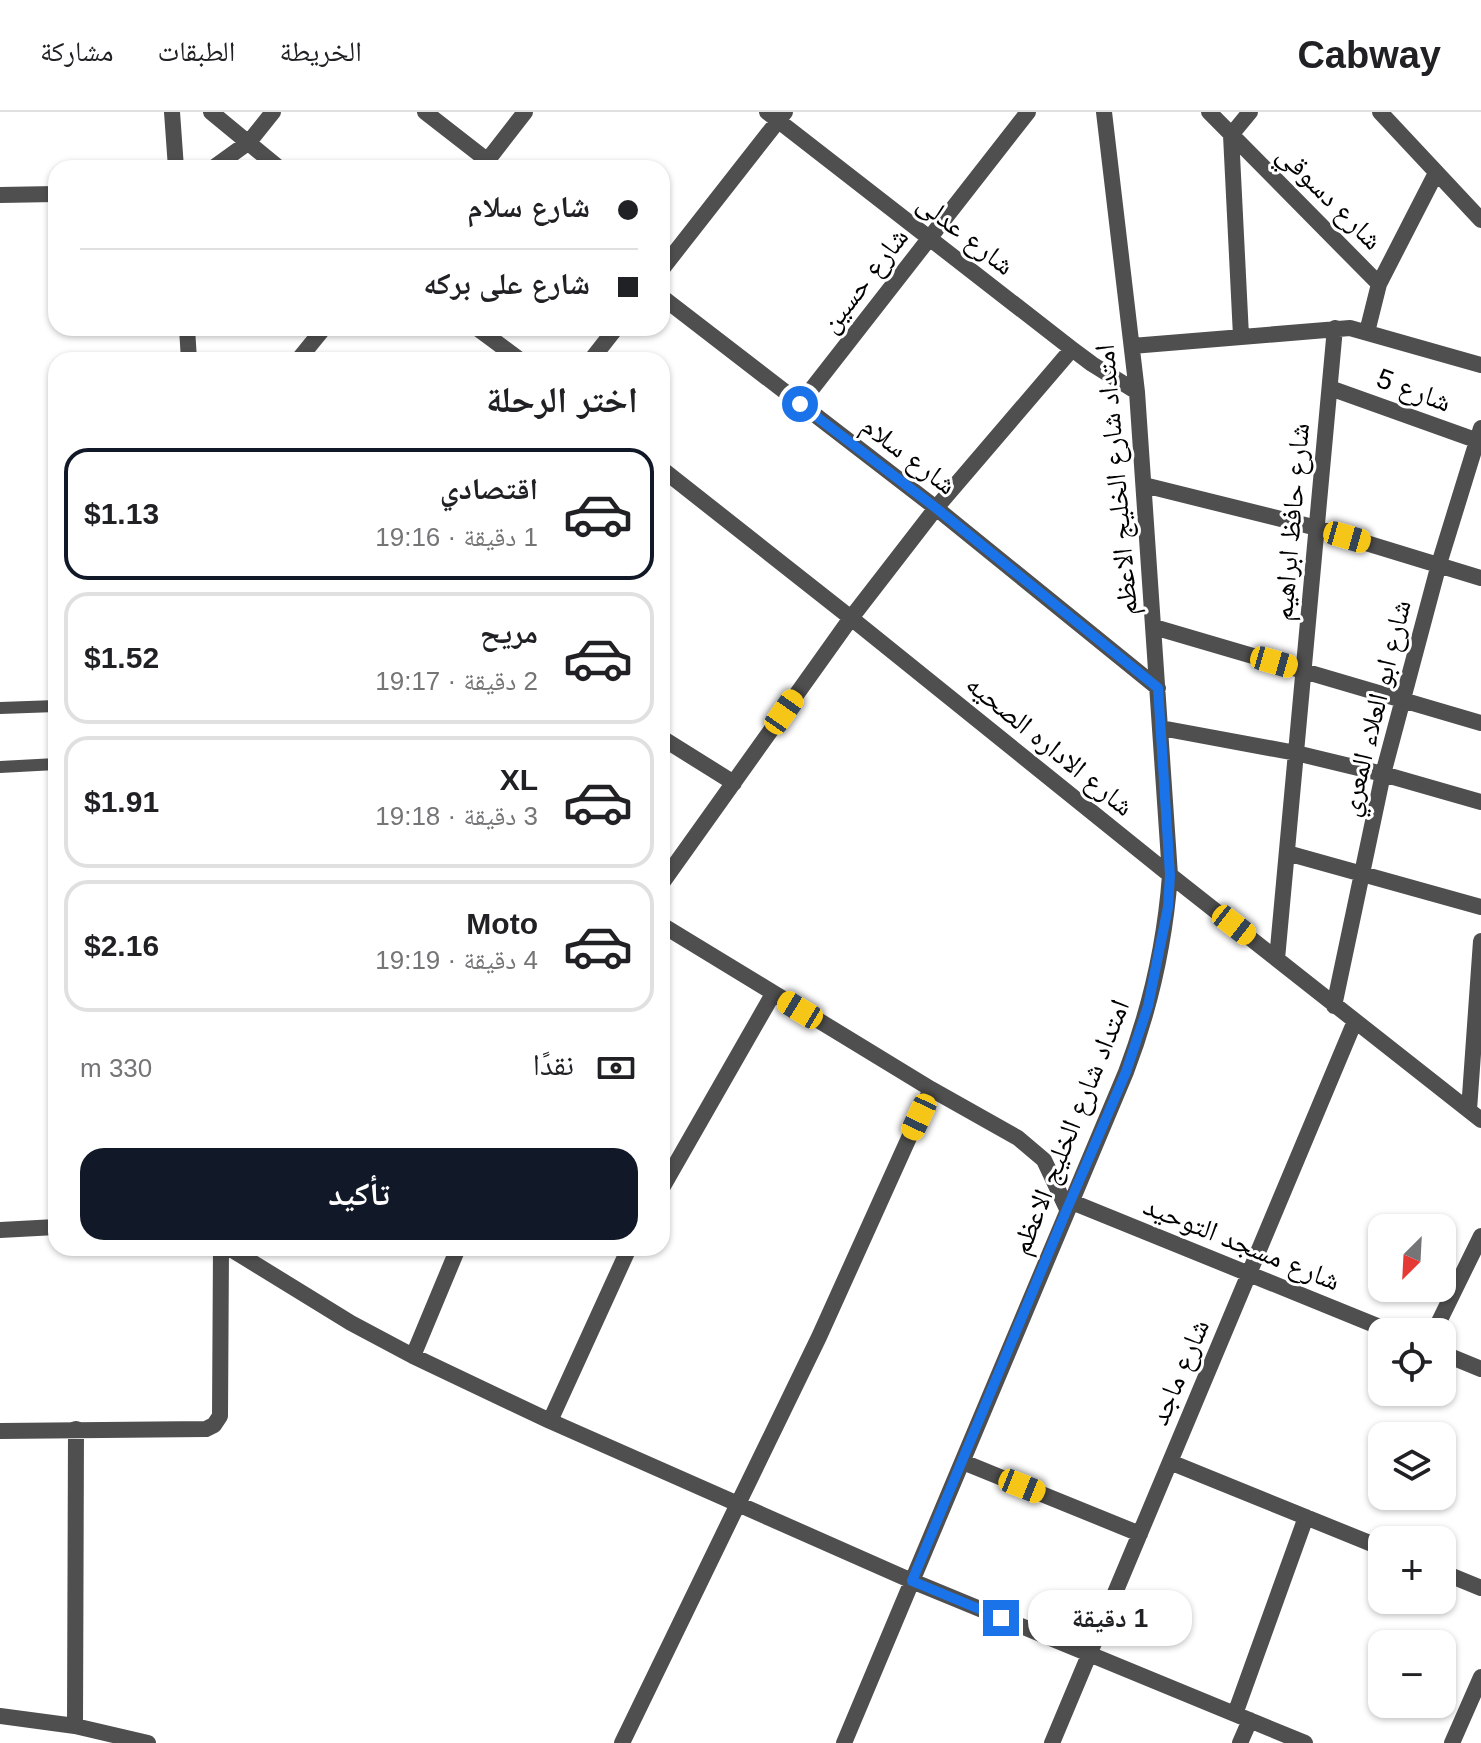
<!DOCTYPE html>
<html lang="ar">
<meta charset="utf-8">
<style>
:root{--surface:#fff;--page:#f2f2f2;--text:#202124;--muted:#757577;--line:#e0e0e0;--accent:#111827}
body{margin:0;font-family:Arial,"Noto Naskh Arabic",sans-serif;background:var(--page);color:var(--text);direction:rtl;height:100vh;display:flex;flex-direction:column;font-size:30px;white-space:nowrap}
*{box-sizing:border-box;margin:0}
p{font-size:26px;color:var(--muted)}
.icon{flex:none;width:44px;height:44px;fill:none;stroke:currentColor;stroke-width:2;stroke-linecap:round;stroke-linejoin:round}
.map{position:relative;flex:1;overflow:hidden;direction:ltr}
.details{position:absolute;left:48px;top:240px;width:622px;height:904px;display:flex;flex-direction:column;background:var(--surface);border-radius:24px;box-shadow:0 2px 6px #0004;direction:rtl}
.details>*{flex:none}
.banner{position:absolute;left:48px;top:48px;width:622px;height:176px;border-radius:24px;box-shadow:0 2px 6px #0004;direction:rtl;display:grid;align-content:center;height:176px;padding:0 32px;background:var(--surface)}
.needle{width:52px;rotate:204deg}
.controls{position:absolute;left:1368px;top:1102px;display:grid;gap:16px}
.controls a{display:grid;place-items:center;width:88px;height:88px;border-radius:16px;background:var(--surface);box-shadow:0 2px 6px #0004;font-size:40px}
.end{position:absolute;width:36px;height:36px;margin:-18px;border:10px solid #1a73e8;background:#fff;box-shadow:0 0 0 4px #fff}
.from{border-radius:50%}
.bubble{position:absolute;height:56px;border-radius:24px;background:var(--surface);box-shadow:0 2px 6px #0004;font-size:26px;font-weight:700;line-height:56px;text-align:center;direction:rtl}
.car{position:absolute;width:24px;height:48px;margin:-24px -12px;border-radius:10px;box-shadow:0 0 6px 2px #0007;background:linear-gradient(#f5c518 24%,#345 0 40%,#f5c518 0 76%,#345 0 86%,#f5c518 0)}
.banner b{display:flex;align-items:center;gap:28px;height:76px;font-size:30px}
.banner b+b{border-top:2px solid var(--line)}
.banner i{width:20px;height:20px;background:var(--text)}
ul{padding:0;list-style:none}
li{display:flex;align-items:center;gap:24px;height:132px;margin:0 16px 12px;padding:0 16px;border:4px solid var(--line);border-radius:24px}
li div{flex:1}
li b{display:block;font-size:30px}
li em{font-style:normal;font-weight:700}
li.current{border-color:var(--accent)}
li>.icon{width:72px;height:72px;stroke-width:1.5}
h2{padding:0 32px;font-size:36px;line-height:96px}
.pay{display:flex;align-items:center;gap:20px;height:88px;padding:0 32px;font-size:30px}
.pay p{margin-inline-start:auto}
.action{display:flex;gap:16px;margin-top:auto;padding:16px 32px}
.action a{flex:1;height:92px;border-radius:24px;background:var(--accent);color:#fff;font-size:32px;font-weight:700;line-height:92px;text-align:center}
header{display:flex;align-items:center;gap:48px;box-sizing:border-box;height:112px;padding:0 40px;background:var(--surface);border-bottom:2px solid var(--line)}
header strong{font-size:38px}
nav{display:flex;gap:44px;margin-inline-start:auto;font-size:28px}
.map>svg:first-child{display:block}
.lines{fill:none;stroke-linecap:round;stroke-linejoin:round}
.lane{stroke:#4f4f4f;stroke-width:12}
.street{stroke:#4f4f4f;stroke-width:16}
.route{stroke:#1a73e8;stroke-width:10}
.labels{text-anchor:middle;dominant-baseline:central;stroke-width:6;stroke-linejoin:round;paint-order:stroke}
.street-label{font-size:28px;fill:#000;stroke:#fff}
</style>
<header>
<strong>Cabway</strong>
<nav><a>الخريطة</a><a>الطبقات</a><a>مشاركة</a></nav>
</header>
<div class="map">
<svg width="1481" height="1631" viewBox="0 0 1481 1631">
<rect width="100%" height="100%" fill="#fff"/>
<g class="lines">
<path class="lane" d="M0,596L56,594
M0,655L56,652"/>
<path class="street" d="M172,0L176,56
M211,0L279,56
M425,0L497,56
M767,0L1072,237L1092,252L1137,280
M1209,0L1379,172
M1380,0L1481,108
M487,49L525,0
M213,56L249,30L273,0
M0,83L56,82
M662,157L785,0
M662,185L936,396L1158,576
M187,216L189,248
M477,216L520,248
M1367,220L1379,172L1436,61
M1241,224L1231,23L1250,0
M1132,234L1350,216L1481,253
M298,248L324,216
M591,248L616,216
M1330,276L1481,330
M800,292L1028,0
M662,357L851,506L1170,763L1481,1008
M1144,373L1317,416L1481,466
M1154,515L1481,611
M1161,616L1296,641L1383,662L1481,690
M662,626L734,671
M1287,741L1481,795
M662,771L851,506L936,396L1072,237
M662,813L931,977L1018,1026L1044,1048L1067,1097
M1277,847L1335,216
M1334,894L1383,662L1439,452L1481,316
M1469,998L1481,829
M662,1076L773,882
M1072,1090L1392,1220
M0,1118L56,1115
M229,1136L351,1211L413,1244L550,1309L912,1469L1305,1631
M1434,1220L1481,1124
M1442,1241L1481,1257
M413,1244L458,1136
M550,1309L629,1136
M0,1319L206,1317L214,1313L220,1304L221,1136
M963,1350L1140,1422
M1170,1350L1382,1436
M1442,1460L1481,1476
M1235,1602L1306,1405
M0,1604L75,1614L148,1631
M75,1614L76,1317
M622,1631L819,1225L931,977
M844,1631L1126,960C1150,897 1165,830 1170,763L1137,280L1104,0
M1052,1631L1355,909
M1240,1631L1250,1608
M1452,1631L1481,1565"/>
</g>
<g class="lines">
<path class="route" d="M800,292L936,396L1158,576L1170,763L1168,795L1148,894L1126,960L1067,1097L912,1469L1001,1506"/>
</g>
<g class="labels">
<g class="street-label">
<text transform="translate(1330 85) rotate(45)">شارع دسوقي</text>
<text transform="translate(966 122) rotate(38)">شارع عدلى</text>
<text transform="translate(864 168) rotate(-52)">شارع حسين</text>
<text transform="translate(1414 278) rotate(20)">شارع 5</text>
<text transform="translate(909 343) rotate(37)">شارع سلام</text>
<text transform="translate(1116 368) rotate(-95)">امتداد شارع الخليج الاعظم</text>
<text transform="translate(1291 410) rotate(-85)">شارع حافظ ابراهيم</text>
<text transform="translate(1375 596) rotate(-76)">شارع ابو العلاء المعري</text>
<text transform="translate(1050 633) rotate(39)">شارع الاداره الصحيه</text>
<text transform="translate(1070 1015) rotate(-68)">امتداد شارع الخليج الاعظم</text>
<text transform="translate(1242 1131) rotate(22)">شارع مسجد التوحيد</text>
<text transform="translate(1179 1260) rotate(-67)">شارع ماجد</text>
</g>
</g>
</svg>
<div class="controls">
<a><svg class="needle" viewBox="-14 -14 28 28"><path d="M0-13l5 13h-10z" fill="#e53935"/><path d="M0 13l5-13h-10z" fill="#757577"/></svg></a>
<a><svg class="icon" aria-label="locate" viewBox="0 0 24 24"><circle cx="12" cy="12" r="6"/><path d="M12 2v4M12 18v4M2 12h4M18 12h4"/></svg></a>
<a><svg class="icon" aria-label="layers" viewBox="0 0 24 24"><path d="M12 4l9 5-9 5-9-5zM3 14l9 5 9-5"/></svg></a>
<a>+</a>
<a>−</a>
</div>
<i class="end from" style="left:800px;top:292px"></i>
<i class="end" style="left:1001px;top:1506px"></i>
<div class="bubble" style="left:1028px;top:1478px;width:164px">1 دقيقة</div>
<i class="car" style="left:1347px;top:425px;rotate:106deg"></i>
<i class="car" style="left:1274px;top:550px;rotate:106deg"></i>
<i class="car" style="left:784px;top:600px;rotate:35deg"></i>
<i class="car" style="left:1234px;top:813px;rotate:128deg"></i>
<i class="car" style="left:800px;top:898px;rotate:301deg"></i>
<i class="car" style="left:919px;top:1005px;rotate:205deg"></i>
<i class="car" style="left:1022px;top:1374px;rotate:112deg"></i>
<div class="banner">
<b><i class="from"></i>شارع سلام</b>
<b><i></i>شارع على بركه</b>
</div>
<section class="details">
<h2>اختر الرحلة</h2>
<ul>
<li class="current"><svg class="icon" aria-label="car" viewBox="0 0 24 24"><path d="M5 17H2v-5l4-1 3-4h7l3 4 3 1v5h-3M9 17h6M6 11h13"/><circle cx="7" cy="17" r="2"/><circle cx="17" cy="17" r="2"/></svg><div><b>اقتصادي</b><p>1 دقيقة · 19:16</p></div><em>$1.13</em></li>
<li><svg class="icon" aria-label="car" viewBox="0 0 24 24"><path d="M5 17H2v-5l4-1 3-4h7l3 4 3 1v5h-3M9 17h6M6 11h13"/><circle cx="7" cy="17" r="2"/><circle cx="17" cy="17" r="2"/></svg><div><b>مريح</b><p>2 دقيقة · 19:17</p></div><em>$1.52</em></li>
<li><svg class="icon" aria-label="car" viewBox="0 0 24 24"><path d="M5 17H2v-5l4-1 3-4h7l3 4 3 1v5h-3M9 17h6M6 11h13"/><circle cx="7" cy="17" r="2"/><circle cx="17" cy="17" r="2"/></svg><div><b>XL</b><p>3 دقيقة · 19:18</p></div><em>$1.91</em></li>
<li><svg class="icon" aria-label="car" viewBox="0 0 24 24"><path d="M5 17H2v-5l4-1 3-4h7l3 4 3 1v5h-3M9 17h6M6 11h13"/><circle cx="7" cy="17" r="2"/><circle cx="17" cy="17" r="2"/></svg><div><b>Moto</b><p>4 دقيقة · 19:19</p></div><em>$2.16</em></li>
</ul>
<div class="pay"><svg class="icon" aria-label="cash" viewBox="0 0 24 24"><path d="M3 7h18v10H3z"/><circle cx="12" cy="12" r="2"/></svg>نقدًا<p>330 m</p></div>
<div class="action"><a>تأكيد</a></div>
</section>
</div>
